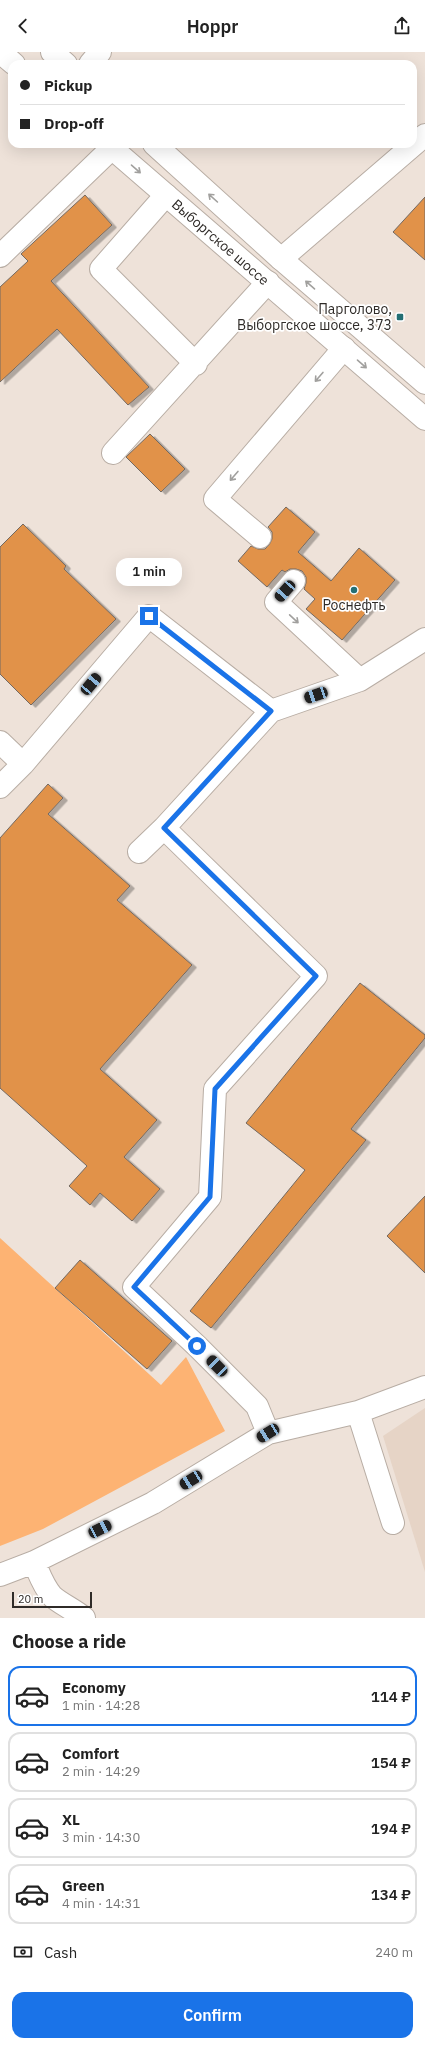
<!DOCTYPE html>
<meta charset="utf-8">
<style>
:root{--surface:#fff;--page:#f2f2f2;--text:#222;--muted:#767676;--line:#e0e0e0;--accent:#1a73e8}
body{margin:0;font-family:"IBM Plex Sans",sans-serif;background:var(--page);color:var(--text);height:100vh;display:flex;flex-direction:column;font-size:15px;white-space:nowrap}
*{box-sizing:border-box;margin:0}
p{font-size:13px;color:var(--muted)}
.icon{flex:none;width:22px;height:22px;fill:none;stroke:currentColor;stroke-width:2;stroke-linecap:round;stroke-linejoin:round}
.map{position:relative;height:1566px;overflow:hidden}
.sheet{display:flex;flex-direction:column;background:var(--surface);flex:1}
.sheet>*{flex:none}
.banner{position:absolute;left:8px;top:8px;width:409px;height:88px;border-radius:12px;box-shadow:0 4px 16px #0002;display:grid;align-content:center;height:88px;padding:0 12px;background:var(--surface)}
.scale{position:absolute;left:12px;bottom:10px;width:80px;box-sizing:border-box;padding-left:4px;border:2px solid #2f2b28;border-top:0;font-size:11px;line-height:14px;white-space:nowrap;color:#2f2b28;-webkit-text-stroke:3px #fff;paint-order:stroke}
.end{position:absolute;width:18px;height:18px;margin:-9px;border:5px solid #1a73e8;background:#fff;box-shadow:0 0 0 2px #fff}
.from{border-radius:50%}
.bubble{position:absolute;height:28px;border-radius:12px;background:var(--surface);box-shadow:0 4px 16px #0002;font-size:13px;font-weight:600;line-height:28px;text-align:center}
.car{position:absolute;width:12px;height:24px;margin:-12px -6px;border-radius:5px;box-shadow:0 0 3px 1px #0007;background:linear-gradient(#222 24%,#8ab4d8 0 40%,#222 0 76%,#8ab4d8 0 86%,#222 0)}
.banner b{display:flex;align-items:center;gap:14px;height:38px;font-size:15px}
.banner b+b{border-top:1px solid var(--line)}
.banner i{width:10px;height:10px;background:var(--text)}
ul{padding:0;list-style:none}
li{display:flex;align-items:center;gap:12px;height:60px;margin:0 8px 6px;padding:0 4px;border:2px solid var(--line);border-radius:12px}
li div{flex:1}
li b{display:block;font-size:15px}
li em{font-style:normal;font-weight:600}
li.active{border-color:var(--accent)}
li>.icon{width:36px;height:36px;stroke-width:1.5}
h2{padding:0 12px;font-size:18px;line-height:48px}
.pay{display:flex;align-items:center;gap:10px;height:44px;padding:0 12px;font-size:15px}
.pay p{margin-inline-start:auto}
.primary-button{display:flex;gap:8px;margin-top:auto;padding:8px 12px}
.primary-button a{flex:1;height:46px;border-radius:12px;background:var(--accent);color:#fff;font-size:16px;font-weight:600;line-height:46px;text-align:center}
header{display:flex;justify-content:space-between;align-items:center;height:52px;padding:0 12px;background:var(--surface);font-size:18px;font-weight:600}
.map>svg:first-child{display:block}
.built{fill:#e6d4c6}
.green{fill:#fdb373}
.building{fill:#e1924a;stroke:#736961;filter:url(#shadow)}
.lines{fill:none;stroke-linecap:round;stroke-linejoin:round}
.minor-casing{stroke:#b8ada4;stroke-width:24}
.major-casing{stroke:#b8ada4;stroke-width:24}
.minor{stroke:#fff;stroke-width:22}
.major{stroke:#fff;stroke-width:22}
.oneway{stroke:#a1a09e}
.route{stroke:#1a73e8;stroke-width:5}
.poi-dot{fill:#246f74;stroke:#fff;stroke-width:1.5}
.labels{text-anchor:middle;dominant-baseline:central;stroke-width:3.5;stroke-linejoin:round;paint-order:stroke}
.street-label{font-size:14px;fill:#2f2b28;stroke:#fff}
.poi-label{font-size:14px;fill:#2f2b28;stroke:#fff;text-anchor:end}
</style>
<header><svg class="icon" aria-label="back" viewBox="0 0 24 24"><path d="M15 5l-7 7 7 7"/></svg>Hoppr<svg class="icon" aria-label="share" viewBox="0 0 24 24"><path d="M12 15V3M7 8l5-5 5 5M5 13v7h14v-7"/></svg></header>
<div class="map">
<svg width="425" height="1566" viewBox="0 0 425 1566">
<defs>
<filter id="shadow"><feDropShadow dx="4.5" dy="2.5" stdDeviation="0" flood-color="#0004"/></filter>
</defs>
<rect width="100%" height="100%" fill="#eee2d9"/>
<path class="built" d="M425,1356V1520L383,1384Z"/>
<path class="green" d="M0,1186L161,1333L186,1305L225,1379L43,1477L0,1494Z"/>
<path class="building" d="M85,143L112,173L51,229L149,335L128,353L57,277L0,330V235L28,209L21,202Z
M425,145V208L393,180Z
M150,382L185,417L161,440L126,405Z
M286,455L315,480L298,500L331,529L359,496L395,528L342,588L306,557L315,547L304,537L306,531V525L302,519L296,517H290L285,520L282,518L267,535L238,509L251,494L258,497H265L269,493L272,487V480L268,475Z
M23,472L66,514L64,517L116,567L31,653L0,622V495Z
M48,732L63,746L48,762L130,834L117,848L192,913L100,1017L157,1068L124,1105L160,1137L132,1169L100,1141L90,1153L69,1134L87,1114L0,1036V786Z
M360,931L425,983V986L351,1077L366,1088L211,1276L190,1259L305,1118L246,1071Z
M425,1144V1221L387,1184Z
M80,1208L172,1289L147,1317L55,1236Z"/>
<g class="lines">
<defs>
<path id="minor" d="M90,12L100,0
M166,143L101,217L196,312
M0,204L112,96
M281,207L425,83
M113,401L268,230
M260,485L215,447L344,296
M294,529L276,550L360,628
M0,690L23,712
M0,735L23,712L149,564L271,659
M164,776L316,924L215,1037L210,1145L134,1235L197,1294L257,1354L268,1381
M139,800L164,776L271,659L360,628L425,587
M358,1360L393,1471
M34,1510C39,1521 43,1534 52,1544C59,1551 75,1558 84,1566
M0,1523L34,1510L153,1451L268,1381L358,1360L425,1335"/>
<g id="major">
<path d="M0,0L14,12"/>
<path d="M52,0L66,12"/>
<path id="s1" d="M107,92L425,367"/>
<path d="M154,92L281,207L425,331"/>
</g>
</defs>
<use href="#minor" class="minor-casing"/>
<use href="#major" class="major-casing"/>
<use href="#minor" class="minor"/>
<use href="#major" class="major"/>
</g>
<defs><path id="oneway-shaft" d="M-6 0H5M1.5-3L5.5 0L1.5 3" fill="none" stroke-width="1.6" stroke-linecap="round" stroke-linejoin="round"/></defs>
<g class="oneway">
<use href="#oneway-shaft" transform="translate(136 117) rotate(41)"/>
<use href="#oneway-shaft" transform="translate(213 146) rotate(-138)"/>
<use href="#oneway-shaft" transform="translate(310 233) rotate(-139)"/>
<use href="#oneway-shaft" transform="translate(362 312) rotate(41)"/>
<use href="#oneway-shaft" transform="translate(319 325) rotate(131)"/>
<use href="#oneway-shaft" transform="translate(234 424) rotate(131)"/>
<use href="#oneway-shaft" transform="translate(294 567) rotate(43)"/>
</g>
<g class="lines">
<path class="route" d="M149,564L271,659L164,776L316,924L215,1037L210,1145L134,1235L197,1294"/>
</g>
<g class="poi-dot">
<rect x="396" y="261" width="8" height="8" rx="2"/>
<circle cx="354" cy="538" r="4"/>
</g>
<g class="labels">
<g class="street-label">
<text stroke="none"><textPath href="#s1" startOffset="150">Выборгское шоссе</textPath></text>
</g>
<g class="poi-label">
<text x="392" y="257">Парголово,<tspan x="392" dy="16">Выборгское шоссе, 373</tspan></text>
<text x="354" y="553" text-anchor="middle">Роснефть</text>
</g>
</g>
</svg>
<div class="scale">20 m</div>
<i class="end from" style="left:197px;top:1294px"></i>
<i class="end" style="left:149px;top:564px"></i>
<div class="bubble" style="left:116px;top:506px;width:66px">1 min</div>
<i class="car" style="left:285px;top:539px;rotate:222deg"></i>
<i class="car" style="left:91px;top:632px;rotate:40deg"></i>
<i class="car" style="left:316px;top:643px;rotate:251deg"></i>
<i class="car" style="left:217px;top:1314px;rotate:315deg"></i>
<i class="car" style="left:268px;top:1381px;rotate:239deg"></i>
<i class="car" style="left:191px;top:1428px;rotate:238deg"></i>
<i class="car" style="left:100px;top:1477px;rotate:64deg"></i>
<div class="banner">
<b><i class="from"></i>Pickup</b>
<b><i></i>Drop-off</b>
</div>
</div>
<section class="sheet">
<h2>Choose a ride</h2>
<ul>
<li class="active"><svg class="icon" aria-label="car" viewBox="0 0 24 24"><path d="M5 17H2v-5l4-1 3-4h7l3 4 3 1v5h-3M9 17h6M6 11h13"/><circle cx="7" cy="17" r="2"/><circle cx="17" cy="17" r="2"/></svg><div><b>Economy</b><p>1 min · 14:28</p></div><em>114 ₽</em></li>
<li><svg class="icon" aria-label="car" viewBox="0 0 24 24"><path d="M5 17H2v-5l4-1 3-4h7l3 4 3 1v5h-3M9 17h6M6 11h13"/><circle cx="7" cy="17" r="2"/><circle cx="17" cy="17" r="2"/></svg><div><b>Comfort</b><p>2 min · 14:29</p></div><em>154 ₽</em></li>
<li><svg class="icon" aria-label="car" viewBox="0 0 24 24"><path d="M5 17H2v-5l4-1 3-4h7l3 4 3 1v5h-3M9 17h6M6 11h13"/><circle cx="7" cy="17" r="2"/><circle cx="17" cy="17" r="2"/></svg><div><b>XL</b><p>3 min · 14:30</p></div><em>194 ₽</em></li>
<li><svg class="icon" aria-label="car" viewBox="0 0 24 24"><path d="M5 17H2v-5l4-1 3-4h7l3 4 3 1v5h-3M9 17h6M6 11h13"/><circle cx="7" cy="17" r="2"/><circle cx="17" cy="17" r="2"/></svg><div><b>Green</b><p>4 min · 14:31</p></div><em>134 ₽</em></li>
</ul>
<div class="pay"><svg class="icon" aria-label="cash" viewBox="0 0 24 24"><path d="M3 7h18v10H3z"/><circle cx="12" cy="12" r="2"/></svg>Cash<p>240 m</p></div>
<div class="primary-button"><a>Confirm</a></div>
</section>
